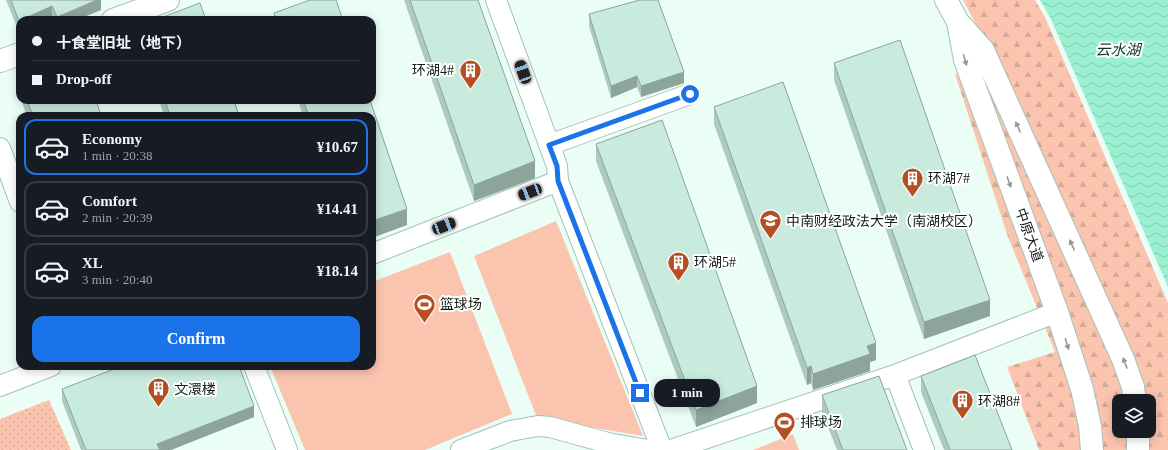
<!DOCTYPE html>
<meta charset="utf-8">
<style>
:root{--surface:#171b24;--page:#20242c;--text:#f1f3f6;--muted:#9ea1a6;--line:#363941;--accent:#1a73e8}
body{margin:0;font-family:"Times New Roman","Noto Sans SC",serif;background:var(--page);color:var(--text);height:100vh;display:flex;flex-direction:column;font-size:15px;white-space:nowrap}
*{box-sizing:border-box;margin:0}
p{font-size:13px;color:var(--muted)}
.icon{flex:none;width:22px;height:22px;fill:none;stroke:currentColor;stroke-width:2;stroke-linecap:round;stroke-linejoin:round}
.map{position:relative;flex:1;overflow:hidden}
.details{position:absolute;left:16px;top:112px;width:360px;height:258px;display:flex;flex-direction:column;background:var(--surface);border-radius:12px;box-shadow:0 2px 10px #0003}
.details>*{flex:none}
.top-card{position:absolute;left:16px;top:16px;width:360px;height:88px;border-radius:12px;box-shadow:0 2px 10px #0003;display:grid;align-content:center;height:88px;padding:0 16px;background:var(--surface)}
.fabs{position:absolute;left:1112px;top:394px;display:grid;gap:8px}
.fabs a{display:grid;place-items:center;width:44px;height:44px;border-radius:8px;background:var(--surface);box-shadow:0 2px 10px #0003;font-size:20px}
.end{position:absolute;width:18px;height:18px;margin:-9px;border:5px solid #1a73e8;background:#fff;box-shadow:0 0 0 2px #fff}
.from{border-radius:50%}
.bubble{position:absolute;height:28px;border-radius:12px;background:var(--surface);box-shadow:0 2px 10px #0003;font-size:13px;font-weight:700;line-height:28px;text-align:center}
.car{position:absolute;width:12px;height:24px;margin:-12px -6px;border-radius:5px;box-shadow:0 0 3px 1px #0007;background:linear-gradient(#222 24%,#8ab4d8 0 40%,#222 0 76%,#8ab4d8 0 86%,#222 0)}
.top-card b{display:flex;align-items:center;gap:14px;height:38px;font-size:15px}
.top-card b+b{border-top:1px solid var(--line)}
.top-card i{width:10px;height:10px;background:var(--text)}
ul{padding:7px 0 0;list-style:none}
li{display:flex;align-items:center;gap:12px;height:56px;margin:0 8px 6px;padding:0 8px;border:2px solid var(--line);border-radius:12px}
li div{flex:1}
li b{display:block;font-size:15px}
li em{font-style:normal;font-weight:700}
li.active{border-color:var(--accent)}
li>.icon{width:36px;height:36px;stroke-width:1.5}
.button{display:flex;gap:8px;margin-top:auto;padding:8px 16px}
.button a{flex:1;height:46px;border-radius:12px;background:var(--accent);color:#fff;font-size:16px;font-weight:700;line-height:46px;text-align:center}
.map>svg:first-child{display:block}
.grass{fill:url(#grass-dots)}
.forest{fill:url(#forest-firs)}
.garden{fill:#fbc4af}
.water{fill:url(#water-waves)}
.lines{fill:none;stroke-linecap:round;stroke-linejoin:round}
.street-casing{stroke:#a2c3b6;stroke-width:22}
.secondary-casing{stroke:#a2c3b6;stroke-width:24}
.street{stroke:#fff;stroke-width:20}
.secondary{stroke:#fff;stroke-width:22}
.wall{fill:#adcabe}
.shaded-wall{fill:#8da49b}
.building{fill:#c9ebdd;stroke:#8da49b}
.oneway{fill:#939997}
.route{stroke:#1a73e8;stroke-width:5}
.labels{text-anchor:middle;dominant-baseline:central;stroke-width:4;stroke-linejoin:round;paint-order:stroke}
.poi-label{font-size:14px;fill:#101d18;stroke:#fff;text-anchor:start}
.street-label{font-size:14px;fill:#101d18;stroke:#fff}
.water-label{font-size:15px;font-style:italic;fill:#10382b;stroke:#fff}
</style>
<div class="map">
<svg width="1168" height="450" viewBox="0 0 1168 450">
<defs>
<pattern id="grass-dots" width="8" height="8" patternUnits="userSpaceOnUse"><rect width="8" height="8" fill="#fbc4af"/><path d="M2 2h.1M6 6h.1" fill="none" stroke="#d6a896" stroke-width="1.8" stroke-linecap="round"/></pattern>
<pattern id="forest-firs" width="22" height="20" patternUnits="userSpaceOnUse"><rect width="22" height="20" fill="#fbc4af"/><path d="M5 1l3.5 6h-7zM16 11l3.5 6h-7z" fill="#d6a896"/></pattern>
<pattern id="water-waves" width="16" height="10" patternUnits="userSpaceOnUse"><rect width="16" height="10" fill="#9af0d1"/><path d="M0 5q4-4 8 0t8 0" fill="none" stroke="#84cdb3"/></pattern>
</defs>
<rect width="100%" height="100%" fill="#eafef6"/>
<path class="grass" d="M49,400L71,450H0V419Z"/>
<path class="forest" d="M963,0H1035L1045,17L1168,303V450H1144L1149,431V401H1141L980,32Z
M955,74L992,80L1101,321L1128,401H1119V431H1128L1129,450H1039L1007,367L1055,352L1008,237Z"/>
<path class="garden" d="M556,221L643,436L537,418L474,256Z
M450,252L512,414L425,450H305L270,366H372V282Z
M793,434L799,450H753Z"/>
<path class="water" d="M1040,0H1168V287L1051,19Z"/>
<g class="lines">
<defs>
<path id="street" d="M496,0L557,166L558,181L662,450
M549,145L690,94
M0,148L20,202
M372,254L558,181
M254,366L287,450
M895,375L924,450
M0,386L51,366
M461,450L510,431L538,426L550,427L608,443L648,450
M671,450L895,375L1057,312"/>
<path id="secondary" d="M946,0L958,22L983,50L1123,359L1133,387L1135,401
M113,20L168,0
M958,22L965,60L1057,312L1082,389L1090,426L1092,450
M0,61L20,54
M1138,450V431"/>
</defs>
<use href="#street" class="street-casing"/>
<use href="#secondary" class="secondary-casing"/>
<use href="#street" class="street"/>
<use href="#secondary" class="secondary"/>
</g>
<path class="wall" d="M6,0H101V10L76,20H53L52,18L47,20H20V32H19Z
M404,0H478L535,178L474,201Z
M274,13L343,20H274Z
M589,14L684,83L641,97L637,87L611,98L589,26Z
M834,63L990,316L924,339L834,80Z
M20,74V98L18,92V75Z
M21,100H96L101,116H27Z
M159,100H234L239,116H164Z
M298,100H370L407,225L372,116H303Z
M714,107L876,360L870,362V371L813,390L811,383L807,385L714,124Z
M596,144L757,403L696,427L596,161Z
M921,376L1012,450H944L921,392Z
M62,389L254,417L171,450H81L62,401Z
M822,395L907,450H837L822,412Z"/>
<path class="shaded-wall" d="M97,0H101V10L76,20H57V17Z
M52,6V18L47,20H21Z
M20,20V32H19V21Z
M684,72V83L641,97V86Z
M637,76V87L611,98V86Z
M535,161V178L474,201V185Z
M407,209V225L372,238V221Z
M990,300V316L924,339V322Z
M876,343V360L870,362V371L813,390V374L867,346Z
M811,366V383L807,385V368Z
M757,386V403L696,427V410Z
M254,406V417L171,450H157V444Z"/>
<path class="building" d="M11,0H97L57,17L52,6L19,21Z
M310,0H336L343,20H276L274,13Z
M410,0H478L535,161L474,185Z
M640,0H658L684,72L641,86L637,76L611,86L589,14Z
M200,3L206,20H155Z
M900,40L990,300L924,322L834,63Z
M20,74V81L18,75Z
M783,82L876,343L867,346L870,354L813,374L811,366L807,368L714,107Z
M27,100H96L101,116H33Z
M165,100H234L239,116H170Z
M303,100H370L407,209L372,221V116H309Z
M662,120L757,386L696,410L596,144Z
M975,355L1012,450H950L921,376Z
M122,366H239L254,406L157,444L160,450H86L62,389Z
M879,376L907,450H843L822,395Z"/>
<defs><path id="oneway-solid" d="M-6-.8H1V-3.2L6.5 0L1 3.2V.8H-6Z"/></defs>
<g class="oneway">
<use href="#oneway-solid" transform="translate(965 60) rotate(74)"/>
<use href="#oneway-solid" transform="translate(1018 127) rotate(-114)"/>
<use href="#oneway-solid" transform="translate(1009 182) rotate(70)"/>
<use href="#oneway-solid" transform="translate(1072 245) rotate(-114)"/>
<use href="#oneway-solid" transform="translate(1067 344) rotate(72)"/>
<use href="#oneway-solid" transform="translate(1125 363) rotate(-111)"/>
</g>
<g class="lines">
<path class="route" d="M640,393L558,181L557,166L549,145L690,94"/>
</g>
<defs>
<symbol id="building-pin" viewBox="-11 -11 22 30"><path d="M0 17L-7.5 6A9.5 9.5 0 1 1 7.5 6Z" fill="#b54f23" stroke="#fff"/><path d="M-4-6H4V6H1V3H-1V6H-4ZM-2.5-4.3h1.7v1.8h-1.7ZM.8-4.3h1.7v1.8H.8ZM-2.5-1h1.7V.8h-1.7ZM.8-1h1.7V.8H.8Z" fill="#fff"/></symbol>
<symbol id="university-pin" viewBox="-11 -11 22 30"><path d="M0 17L-7.5 6A9.5 9.5 0 1 1 7.5 6Z" fill="#b54f23" stroke="#fff"/><path d="M0-5L7-2L0 1L-7-2ZM-4 1L0 2.5L4 1V4Q0 6-4 4Z" fill="#fff"/></symbol>
<symbol id="stadium-pin" viewBox="-11 -11 22 30"><path d="M0 17L-7.5 6A9.5 9.5 0 1 1 7.5 6Z" fill="#b54f23" stroke="#fff"/><path d="M0-5a6.5 5 0 1 0 0 10a6.5 5 0 1 0 0-10ZM-3.5-1.8h7v3.6h-7Z" fill="#fff"/></symbol>
</defs>
<g fill-rule="evenodd">
<use href="#building-pin" x="458" y="58" width="25" height="34"/>
<use href="#building-pin" x="900" y="166" width="25" height="34"/>
<use href="#university-pin" x="758" y="208" width="25" height="34"/>
<use href="#building-pin" x="666" y="250" width="25" height="34"/>
<use href="#stadium-pin" x="412" y="292" width="25" height="34"/>
<use href="#building-pin" x="146" y="376" width="25" height="34"/>
<use href="#building-pin" x="950" y="388" width="25" height="34"/>
<use href="#stadium-pin" x="772" y="410" width="25" height="34"/>
</g>
<g class="labels">
<g class="poi-label">
<text x="454" y="70" text-anchor="end">环湖4#</text>
<text x="928" y="178">环湖7#</text>
<text x="786" y="221">中南财经政法大学（南湖校区）</text>
<text x="694" y="262">环湖5#</text>
<text x="440" y="304">篮球场</text>
<text x="174" y="389">文澴楼</text>
<text x="978" y="401">环湖8#</text>
<text x="800" y="422">排球场</text>
</g>
<g class="street-label">
<text transform="translate(1029 235) rotate(70)">中原大道</text>
</g>
<g class="water-label">
<text x="1118" y="50">云水湖</text>
</g>
</g>
</svg>
<div class="fabs">
<a><svg class="icon" aria-label="layers" viewBox="0 0 24 24"><path d="M12 4l9 5-9 5-9-5zM3 14l9 5 9-5"/></svg></a>
</div>
<i class="end from" style="left:690px;top:94px"></i>
<i class="end" style="left:640px;top:393px"></i>
<div class="bubble" style="left:654px;top:379px;width:66px">1 min</div>
<i class="car" style="left:523px;top:72px;rotate:340deg"></i>
<i class="car" style="left:530px;top:192px;rotate:249deg"></i>
<i class="car" style="left:444px;top:226px;rotate:69deg"></i>
<div class="top-card">
<b><i class="from"></i>十食堂旧址（地下）</b>
<b><i></i>Drop-off</b>
</div>
<section class="details">
<ul>
<li class="active"><svg class="icon" aria-label="car" viewBox="0 0 24 24"><path d="M5 17H2v-5l4-1 3-4h7l3 4 3 1v5h-3M9 17h6M6 11h13"/><circle cx="7" cy="17" r="2"/><circle cx="17" cy="17" r="2"/></svg><div><b>Economy</b><p>1 min · 20:38</p></div><em>¥10.67</em></li>
<li><svg class="icon" aria-label="car" viewBox="0 0 24 24"><path d="M5 17H2v-5l4-1 3-4h7l3 4 3 1v5h-3M9 17h6M6 11h13"/><circle cx="7" cy="17" r="2"/><circle cx="17" cy="17" r="2"/></svg><div><b>Comfort</b><p>2 min · 20:39</p></div><em>¥14.41</em></li>
<li><svg class="icon" aria-label="car" viewBox="0 0 24 24"><path d="M5 17H2v-5l4-1 3-4h7l3 4 3 1v5h-3M9 17h6M6 11h13"/><circle cx="7" cy="17" r="2"/><circle cx="17" cy="17" r="2"/></svg><div><b>XL</b><p>3 min · 20:40</p></div><em>¥18.14</em></li>
</ul>
<div class="button"><a>Confirm</a></div>
</section>
</div>
